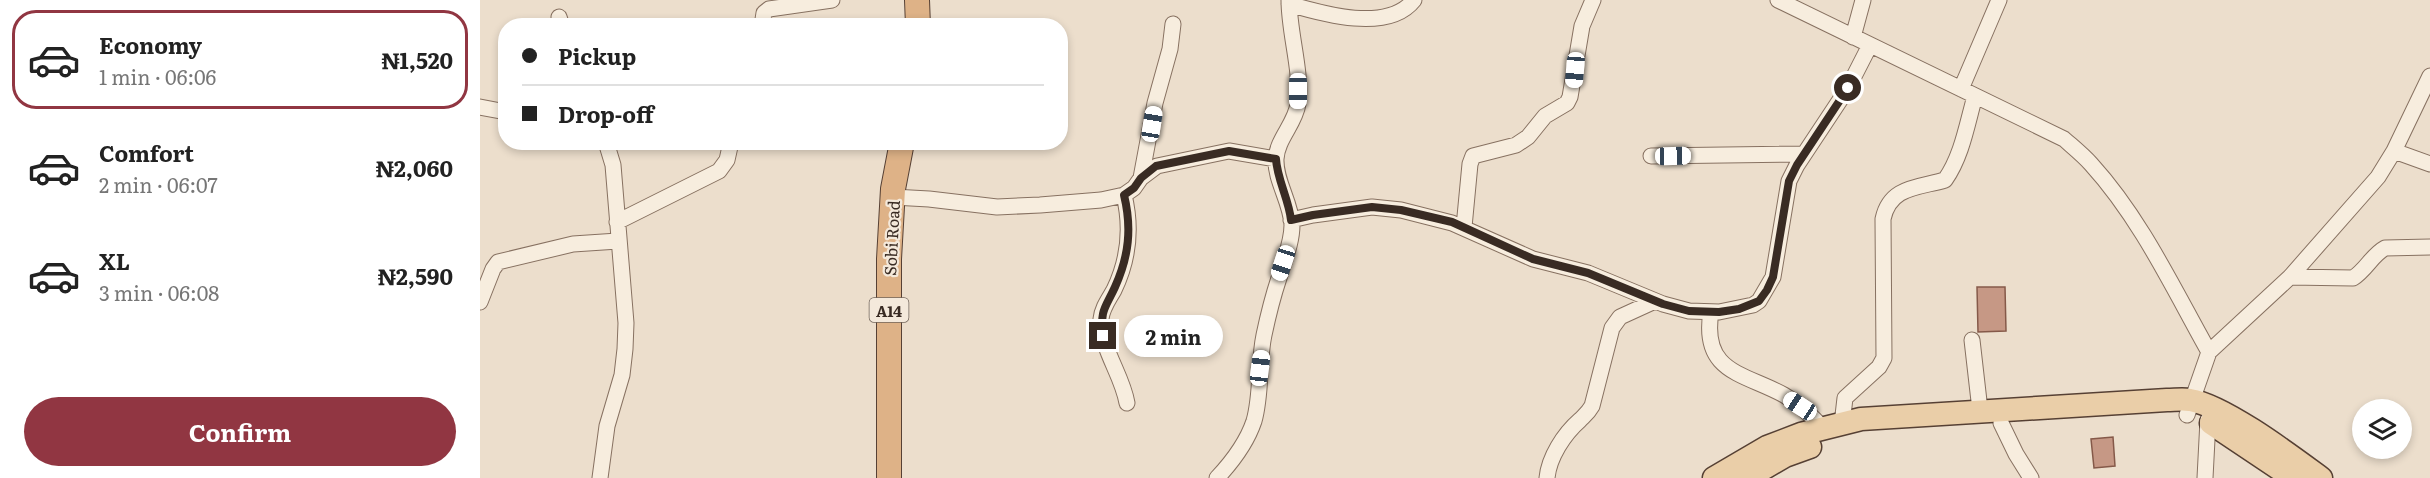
<!DOCTYPE html>
<meta charset="utf-8">
<style>
:root{--surface:#fff;--page:#f6f6f6;--text:#222;--muted:#767676;--line:#e0e0e0;--accent:#913642}
body{margin:0;font-family:Literata,serif;background:var(--page);color:var(--text);height:100vh;display:flex;flex-direction:column;font-size:22px;white-space:nowrap}
*{box-sizing:border-box;margin:0}
p{font-size:20px;color:var(--muted)}
.icon{flex:none;width:33px;height:33px;fill:none;stroke:currentColor;stroke-width:2;stroke-linecap:round;stroke-linejoin:round}
.map{position:relative;flex:1;overflow:hidden}
.drawer{display:flex;flex-direction:column;background:var(--surface);width:480px}
.drawer>*{flex:none}
.hud{position:absolute;left:18px;top:18px;width:570px;height:132px;border-radius:24px;box-shadow:0 3px 9px #0003;display:grid;align-content:center;height:132px;padding:0 24px;background:var(--surface)}
.tools{position:absolute;left:1872px;top:399px;display:grid;gap:12px}
.tools a{display:grid;place-items:center;width:60px;height:60px;border-radius:50%;background:var(--surface);box-shadow:0 3px 9px #0003;font-size:30px}
.end{position:absolute;width:27px;height:27px;margin:-14px;border:8px solid #392b23;background:#fff;box-shadow:0 0 0 3px #fff}
.from{border-radius:50%}
.bubble{position:absolute;height:42px;border-radius:21px;background:var(--surface);box-shadow:0 3px 9px #0003;font-size:20px;font-weight:700;line-height:42px;text-align:center}
.car{position:absolute;width:18px;height:36px;margin:-18px -9px;border-radius:8px;box-shadow:0 0 4px 2px #0007;background:linear-gradient(#fff 24%,#345 0 40%,#fff 0 76%,#345 0 86%,#fff 0)}
.hud b{display:flex;align-items:center;gap:21px;height:57px;font-size:22px}
.hud b+b{border-top:2px solid var(--line)}
.hud i{width:15px;height:15px;background:var(--text)}
ul{padding:10px 0 0;list-style:none}
li{display:flex;align-items:center;gap:18px;height:99px;margin:0 12px 9px;padding:0 12px;border:3px solid transparent;border-radius:24px}
li div{flex:1}
li b{display:block;font-size:22px}
li em{font-style:normal;font-weight:700}
li.selected{border-color:var(--accent)}
li>.icon{width:54px;height:54px;stroke-width:1.5}
.cta{display:flex;gap:12px;margin-top:auto;padding:12px 24px}
.cta a{flex:1;height:69px;border-radius:36px;background:var(--accent);color:#fff;font-size:24px;font-weight:700;line-height:69px;text-align:center}
main{display:flex;flex:1;min-height:0}
.map>svg:first-child{display:block}
.building{fill:#c69885;stroke:#855949;stroke-width:1.5}
.lines{fill:none;stroke-linecap:round;stroke-linejoin:round}
.minor-casing{stroke:#877161;stroke-width:17}
.primary-casing{stroke:#564034;stroke-width:25}
.trunk-casing{stroke:#564034;stroke-width:26}
.minor{stroke:#f7edde;stroke-width:15}
.primary{stroke:#eacea8;stroke-width:22}
.trunk{stroke:#deb287;stroke-width:24}
.route{stroke:#392b23;stroke-width:8}
.labels{text-anchor:middle;dominant-baseline:central;stroke-width:4.5;stroke-linejoin:round;paint-order:stroke}
.shield{fill:#f4e9db;stroke:#71645a;stroke-width:1.5}
.shield-label{font-size:15px;font-weight:bold;fill:#392b23}
.street-label{font-size:16px;fill:#392b23;stroke:#f4e9db}
</style>
<main>
<section class="drawer">
<ul>
<li class="selected"><svg class="icon" aria-label="car" viewBox="0 0 24 24"><path d="M5 17H2v-5l4-1 3-4h7l3 4 3 1v5h-3M9 17h6M6 11h13"/><circle cx="7" cy="17" r="2"/><circle cx="17" cy="17" r="2"/></svg><div><b>Economy</b><p>1 min · 06:06</p></div><em>₦1,520</em></li>
<li><svg class="icon" aria-label="car" viewBox="0 0 24 24"><path d="M5 17H2v-5l4-1 3-4h7l3 4 3 1v5h-3M9 17h6M6 11h13"/><circle cx="7" cy="17" r="2"/><circle cx="17" cy="17" r="2"/></svg><div><b>Comfort</b><p>2 min · 06:07</p></div><em>₦2,060</em></li>
<li><svg class="icon" aria-label="car" viewBox="0 0 24 24"><path d="M5 17H2v-5l4-1 3-4h7l3 4 3 1v5h-3M9 17h6M6 11h13"/><circle cx="7" cy="17" r="2"/><circle cx="17" cy="17" r="2"/></svg><div><b>XL</b><p>3 min · 06:08</p></div><em>₦2,590</em></li>
</ul>
<div class="cta"><a>Confirm</a></div>
</section>
<div class="map">
<svg width="1950" height="478" viewBox="0 0 1950 478">
<rect width="100%" height="100%" fill="#ecdecc"/>
<path class="building" d="M1497,287H1525L1526,331L1498,332Z
M1633,437L1635,466L1614,468L1611,439Z"/>
<g class="lines">
<defs>
<path id="minor" d="M1298,0L1584,139C1593,147 1603,155 1611,164C1661,219 1693,288 1729,352
M809,4C843,14 908,33 934,0
M79,17L82,26
M282,26L284,13L289,9L352,0
M1373,37L1383,0
M1481,89L1519,0
M0,107L26,112
M1914,151L1950,164
M1171,156L1324,154
M661,178L677,166L749,151L796,159
M644,195C652,228 649,259 634,290C629,299 622,308 621,319C621,350 642,374 647,403
M413,197L449,199L517,207L560,205L621,200L644,195L654,188L661,178L675,103L690,49L693,24
M811,220L833,215L892,207L921,210L972,223L1053,259L1108,273L1183,304L1209,311L1239,312L1273,305L1279,301L1293,277L1309,181L1317,165L1368,88L1390,45
M137,222L239,171L247,160L251,142
M984,227L990,164L993,156L1036,145L1048,137L1065,116L1087,103L1090,97L1102,26L1113,0
M1810,277L1873,278C1886,270 1892,255 1905,248L1950,247
M0,302L13,269L18,262L93,244L138,241
M1231,312C1221,373 1264,373 1304,395C1320,404 1331,416 1343,428
M1492,340L1500,410
M1707,415L1729,352L1810,277L1898,177L1914,151L1950,76
M1521,423L1536,454L1551,478
M1362,424L1365,398L1399,367L1404,358L1403,219C1410,186 1438,188 1465,180C1482,156 1487,124 1495,96
M120,478L127,426L142,375L145,349L146,323L133,165L126,142
M737,478C752,462 767,442 774,421C782,393 778,363 784,335C788,316 793,296 799,278C804,261 812,243 812,225C811,202 795,181 796,159C797,139 815,124 818,104C822,70 809,34 809,0
M1067,478C1069,457 1084,434 1100,420C1105,415 1108,413 1112,406L1132,328L1140,317L1175,301
M1725,478L1728,420"/>
<path id="primary" d="M1731,423L1813,478
M1234,478L1287,447L1321,434L1381,419L1687,400C1694,400 1703,399 1710,400C1745,406 1811,456 1841,478
M1267,478L1305,456L1330,447"/>
<path id="trunk" d="M437,0L438,26
M409,478V259L413,189L422,142"/>
</defs>
<use href="#minor" class="minor-casing"/>
<use href="#primary" class="primary-casing"/>
<use href="#trunk" class="trunk-casing"/>
<use href="#minor" class="minor"/>
<use href="#primary" class="primary"/>
<use href="#trunk" class="trunk"/>
</g>
<g class="lines">
<path class="route" d="M623,336C620,309 625,309 635,287C649,256 652,228 644,195L654,188L661,178L676,166L749,151L796,159C797,179 809,200 811,220L833,215L892,207L921,210L972,222L1053,259L1108,273L1183,304L1209,311L1239,312L1259,309L1279,301L1287,290L1293,277L1309,181L1317,165L1368,88"/>
</g>
<g class="labels">
<rect class="shield" x="389.5" y="298" width="39" height="24" rx="4.5"/>
<g class="shield-label">
<text x="409" y="310">A14</text>
</g>
<g class="street-label">
<text transform="translate(411 238) rotate(-87)">Sobi Road</text>
</g>
</g>
</svg>
<div class="tools">
<a><svg class="icon" aria-label="layers" viewBox="0 0 24 24"><path d="M12 4l9 5-9 5-9-5zM3 14l9 5 9-5"/></svg></a>
</div>
<i class="end from" style="left:1368px;top:88px"></i>
<i class="end" style="left:623px;top:336px"></i>
<div class="bubble" style="left:644px;top:315px;width:99px">2 min</div>
<i class="car" style="left:1095px;top:70px;rotate:185deg"></i>
<i class="car" style="left:818px;top:91px;rotate:180deg"></i>
<i class="car" style="left:672px;top:124px;rotate:9deg"></i>
<i class="car" style="left:1193px;top:156px;rotate:89deg"></i>
<i class="car" style="left:803px;top:263px;rotate:198deg"></i>
<i class="car" style="left:780px;top:368px;rotate:7deg"></i>
<i class="car" style="left:1320px;top:406px;rotate:303deg"></i>
<div class="hud">
<b><i class="from"></i>Pickup</b>
<b><i></i>Drop-off</b>
</div>
</div>
</main>
